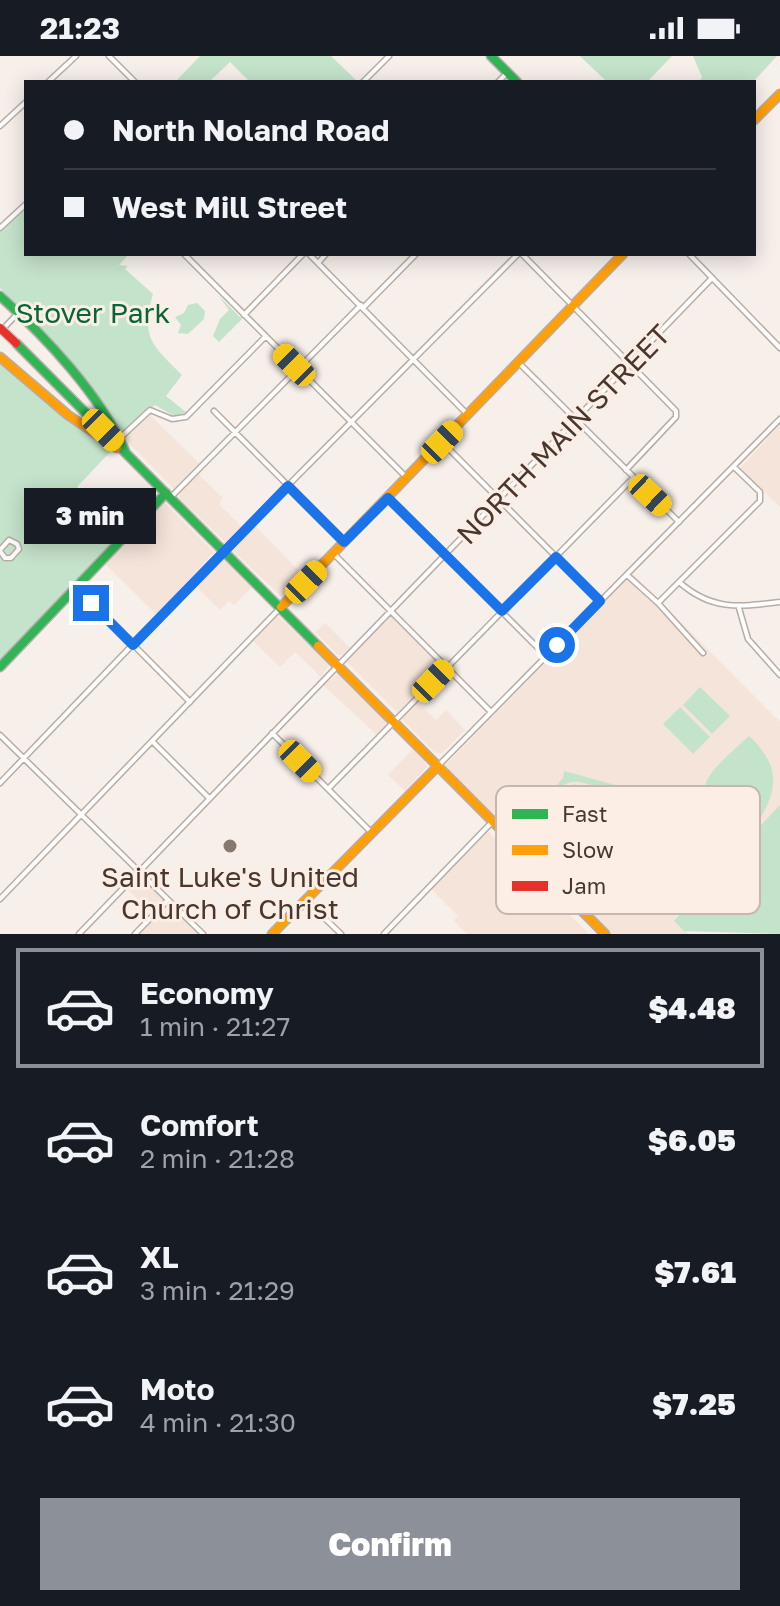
<!DOCTYPE html>
<meta charset="utf-8">
<style>
:root{--surface:#171b24;--page:#20242c;--text:#f1f3f6;--muted:#9ea1a6;--line:#363941;--accent:#8c9099}
body{margin:0;font-family:"Golos Text",sans-serif;background:var(--page);color:var(--text);height:100vh;display:flex;flex-direction:column;font-size:30px;white-space:nowrap}
*{box-sizing:border-box;margin:0}
p{font-size:26px;color:var(--muted)}
.icon{flex:none;width:44px;height:44px;fill:none;stroke:currentColor;stroke-width:2;stroke-linecap:round;stroke-linejoin:round}
.map{position:relative;height:878px;overflow:hidden}
.panel{display:flex;flex-direction:column;background:var(--surface);flex:1}
.panel>*{flex:none}
.top-card{position:absolute;left:24px;top:24px;width:732px;height:176px;border-radius:0px;box-shadow:0 4px 20px #0003;display:grid;align-content:center;height:176px;padding:0 40px;background:var(--surface)}
.end{position:absolute;width:36px;height:36px;margin:-18px;border:10px solid #1a73e8;background:#fff;box-shadow:0 0 0 4px #fff}
.from{border-radius:50%}
.bubble{position:absolute;height:56px;border-radius:0px;background:var(--surface);box-shadow:0 4px 20px #0003;font-size:26px;font-weight:800;line-height:56px;text-align:center}
.car{position:absolute;width:24px;height:48px;margin:-24px -12px;border-radius:10px;box-shadow:0 0 6px 2px #0007;background:linear-gradient(#f5c518 24%,#345 0 40%,#f5c518 0 76%,#345 0 86%,#f5c518 0)}
.top-card b{display:flex;align-items:center;gap:28px;height:76px;font-size:30px}
.top-card b+b{border-top:2px solid var(--line)}
.top-card i{width:20px;height:20px;background:var(--text)}
ul{padding:14px 0 0;list-style:none}
li{display:flex;align-items:center;gap:24px;height:120px;margin:0 16px 12px;padding:0 24px;border:4px solid transparent;border-radius:0px}
li div{flex:1}
li b{display:block;font-size:30px}
li em{font-style:normal;font-weight:800}
li.on{border-color:var(--accent)}
li>.icon{width:72px;height:72px;stroke-width:1.5}
.cta{display:flex;gap:16px;margin-top:auto;padding:16px 40px}
.cta a{flex:1;height:92px;border-radius:0px;background:var(--accent);color:#fff;font-size:32px;font-weight:800;line-height:92px;text-align:center}
.status{display:flex;justify-content:space-between;align-items:center;height:56px;padding:0 40px;background:var(--surface);direction:ltr}
.status svg{height:22px;fill:currentColor}
.map>svg:first-child{display:block}
.built{fill:#f5e4da}
.green{fill:#c4e3cb;fill-rule:evenodd}
.lines{fill:none;stroke-linecap:round;stroke-linejoin:round}
.street-casing{stroke:#b6ada7;stroke-width:7}
.fast-casing{stroke:#b6ada7;stroke-width:11}
.slow-casing{stroke:#b6ada7;stroke-width:11}
.street{stroke:#fefdfc;stroke-width:4}
.fast{stroke:#30b455;stroke-width:8}
.slow{stroke:#ff9f0a;stroke-width:8}
.jam-bridge-casing{stroke:#d0cac6;stroke-width:11;stroke-linecap:butt}
.jam-bridge{stroke:#e5322d;stroke-width:8}
.route{stroke:#1a73e8;stroke-width:10}
.poi-dot{fill:#847871;stroke:#fceee5;stroke-width:3}
.labels{text-anchor:middle;dominant-baseline:central;stroke-width:6;stroke-linejoin:round;paint-order:stroke}
.park-label{font-size:28px;fill:#06663a;stroke:#fceee5}
.street-label{font-size:28px;fill:#463830;stroke:#fceee5}
.poi-label{font-size:28px;fill:#463830;stroke:#fceee5}
.key{fill:#fceee5;stroke:#c5b7af;stroke-width:2}
.key-label{font-size:22px;fill:#463830}
</style>
<div class="status"><b>21:23</b><svg viewBox="0 0 49 12"><path d="M0 12V9h3v3zM5 12V6h3v6zM10 12V3h3v9zM15 12V0h3v12zM26 1h20v11H26zM47 4h2v5h-2z"/></svg></div>
<div class="map">
<svg width="780" height="878" viewBox="0 0 780 878">
<rect width="100%" height="100%" fill="#f7efea"/>
<path class="built" d="M149,358L199,407L174,433L124,382Z
M780,369V451L739,413Z
M198,418L223,442L219,448L243,472L227,488L179,442L180,436Z
M163,445L214,496L157,559L104,507Z
M255,470L306,522L284,543L233,495Z
M222,502L252,531L234,549L229,545L220,554L194,528Z
M632,517L780,666V758L675,864L689,878H609L445,710Z
M391,558L443,611L398,657L347,606Z
M277,559L329,609L321,621L295,596L280,611L252,584Z
M325,567L350,592L344,598L338,599L315,576Z
M338,618L385,665L386,670L377,679L323,629Z
M417,646L436,664L446,654L465,674L442,697H435L402,663Z
M413,693L428,710L405,735L388,719Z
M488,775L547,836L589,878H467L454,865L458,860L431,833Z
M143,823L199,878H132L152,857L127,833L136,824Z"/>
<path class="green" d="M200,0H331L358,26H250L230,6L209,26H175Z
M580,0H672L647,26H607Z
M693,0H777L753,26H699L702,21Z
M26,153V198H129L119,209L128,210L125,213L153,238C140,282 153,290 182,319L166,340L187,357L174,360L155,349L120,377L47,282L0,232V176Z
M218,239L242,263L219,286L213,280L220,263L229,254Z
M197,247L205,255L204,263L188,278L178,277L181,269L175,261L184,257L188,249Z
M0,307L45,346L112,394L77,431L125,475L0,604Z
M700,631L730,660L712,678L683,649Z
M680,651L710,681L693,698L663,668Z
M749,680C780,709 780,733 756,769L705,732C705,716 738,691 749,680Z
M564,715L667,743L664,776L646,791L573,775L556,766L548,750L550,737L563,722ZM580,726L647,744L660,760C662,775 653,784 639,786L567,766L555,753C553,736 563,724 580,726Z
M574,728L646,748L639,781L565,762Z
M780,749V878L684,875L674,865L731,798C713,808 697,808 680,793L709,758H713L735,779L741,790Z"/>
<g class="lines">
<defs>
<path id="street" d="M109,0L135,26
M48,26L76,0
M363,26L389,0
M498,26L507,17
M0,70L26,46
M0,172L26,148
M184,198L407,422
M309,198L468,359
M522,198L676,355V361L626,414
M689,198L780,292
M318,207L326,198
M363,252L416,198
M244,259L303,198
M2,274L18,257
M519,307L679,466
M214,355L344,486
M120,382L150,354L172,363L186,361L265,281
M442,386L600,545
M171,441L361,249
M388,442L546,600
M0,494L9,484L17,488L19,493L11,502H5L0,495
M333,497L491,656
M627,519L658,547L703,597
M679,526C712,555 739,551 780,546
M76,531L190,646
M658,547L760,445V436L734,411
M739,552L748,583L780,619
M272,677L372,777
M0,679L203,878
M152,685L209,742
M438,710L780,363
M0,727L208,510L518,198
M328,733L633,422
M0,843L281,551
M306,844L341,878
M79,878L712,222
M135,878L168,844
M384,878L493,765"/>
<path id="fast" d="M491,0L517,26
M0,240C45,280 101,340 125,395
M16,287L318,590
M0,611L166,437"/>
<path id="slow" d="M754,64L780,38
M0,301L68,359L117,392
M281,551L623,198
M318,590L605,878
M272,878L438,710"/>
</defs>
<use href="#street" class="street-casing"/>
<use href="#fast" class="fast-casing"/>
<use href="#slow" class="slow-casing"/>
<use href="#street" class="street"/>
<use href="#fast" class="fast"/>
<use href="#slow" class="slow"/>
<defs>
<path id="jam-bridge" d="M0,272L16,287"/>
</defs>
<use href="#jam-bridge" class="jam-bridge-casing"/>
<use href="#jam-bridge" class="jam-bridge"/>
</g>
<g class="lines">
<path class="route" d="M91,547L133,589L288,430L344,486L388,442L502,555L556,501L600,545L557,589"/>
</g>
<circle class="poi-dot" cx="230" cy="790" r="8"/>
<g class="labels">
<g class="park-label">
<text x="93" y="256">Stover Park</text>
</g>
<g class="street-label">
<text transform="translate(563 378) rotate(-46)">NORTH MAIN STREET</text>
</g>
<g class="poi-label">
<text x="230" y="820">Saint Luke's United<tspan x="230" dy="32">Church of Christ</tspan></text>
</g>
</g>
<rect x="496" y="730" width="264" height="128" rx="12" class="key"/>
<rect x="512" y="753" width="36" height="10" fill="#30b455"/>
<rect x="512" y="789" width="36" height="10" fill="#ff9f0a"/>
<rect x="512" y="825" width="36" height="10" fill="#e5322d"/>
<g class="key-label">
<text x="562" y="766">Fast</text>
<text x="562" y="802">Slow</text>
<text x="562" y="838">Jam</text>
</g>
</svg>
<i class="end from" style="left:557px;top:589px"></i>
<i class="end" style="left:91px;top:547px"></i>
<div class="bubble" style="left:24px;top:432px;width:132px">3 min</div>
<i class="car" style="left:294px;top:309px;rotate:315deg"></i>
<i class="car" style="left:103px;top:374px;rotate:135deg"></i>
<i class="car" style="left:442px;top:386px;rotate:44deg"></i>
<i class="car" style="left:650px;top:439px;rotate:133deg"></i>
<i class="car" style="left:306px;top:526px;rotate:44deg"></i>
<i class="car" style="left:433px;top:625px;rotate:44deg"></i>
<i class="car" style="left:300px;top:705px;rotate:135deg"></i>
<div class="top-card">
<b><i class="from"></i>North Noland Road</b>
<b><i></i>West Mill Street</b>
</div>
</div>
<section class="panel">
<ul>
<li class="on"><svg class="icon" aria-label="car" viewBox="0 0 24 24"><path d="M5 17H2v-5l4-1 3-4h7l3 4 3 1v5h-3M9 17h6M6 11h13"/><circle cx="7" cy="17" r="2"/><circle cx="17" cy="17" r="2"/></svg><div><b>Economy</b><p>1 min · 21:27</p></div><em>$4.48</em></li>
<li><svg class="icon" aria-label="car" viewBox="0 0 24 24"><path d="M5 17H2v-5l4-1 3-4h7l3 4 3 1v5h-3M9 17h6M6 11h13"/><circle cx="7" cy="17" r="2"/><circle cx="17" cy="17" r="2"/></svg><div><b>Comfort</b><p>2 min · 21:28</p></div><em>$6.05</em></li>
<li><svg class="icon" aria-label="car" viewBox="0 0 24 24"><path d="M5 17H2v-5l4-1 3-4h7l3 4 3 1v5h-3M9 17h6M6 11h13"/><circle cx="7" cy="17" r="2"/><circle cx="17" cy="17" r="2"/></svg><div><b>XL</b><p>3 min · 21:29</p></div><em>$7.61</em></li>
<li><svg class="icon" aria-label="car" viewBox="0 0 24 24"><path d="M5 17H2v-5l4-1 3-4h7l3 4 3 1v5h-3M9 17h6M6 11h13"/><circle cx="7" cy="17" r="2"/><circle cx="17" cy="17" r="2"/></svg><div><b>Moto</b><p>4 min · 21:30</p></div><em>$7.25</em></li>
</ul>
<div class="cta"><a>Confirm</a></div>
</section>
